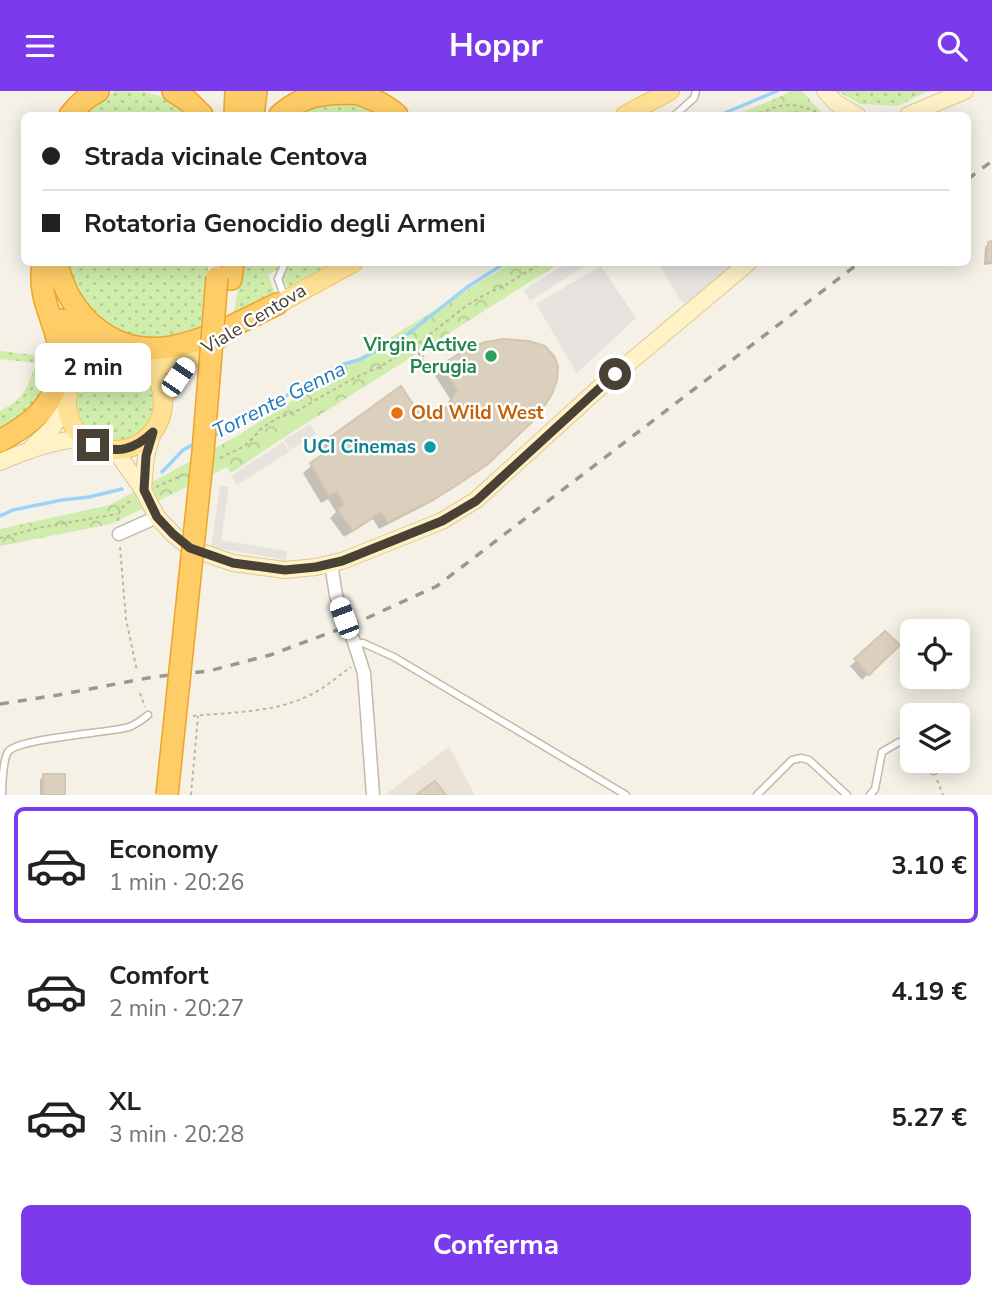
<!DOCTYPE html>
<html lang="it">
<meta charset="utf-8">
<style>
:root{--surface:#fff;--page:#f2f2f2;--text:#202124;--muted:#757577;--line:#e0e0e0;--accent:#7c3aed}
body{margin:0;font-family:"Nunito Sans",sans-serif;background:var(--page);color:var(--text);height:100vh;display:flex;flex-direction:column;font-size:26px;white-space:nowrap}
*{box-sizing:border-box;margin:0}
p{font-size:23px;color:var(--muted)}
.icon{flex:none;width:38px;height:38px;fill:none;stroke:currentColor;stroke-width:2;stroke-linecap:round;stroke-linejoin:round}
.map{position:relative;height:704px;overflow:hidden}
.drawer{display:flex;flex-direction:column;background:var(--surface);flex:1}
.drawer>*{flex:none}
.hud{position:absolute;left:21px;top:21px;width:950px;height:154px;border-radius:10px;box-shadow:0 4px 18px #0003;display:grid;align-content:center;height:154px;padding:0 21px;background:var(--surface)}
.fabs{position:absolute;left:900px;top:528px;display:grid;gap:14px}
.fabs a{display:grid;place-items:center;width:70px;height:70px;border-radius:10px;background:var(--surface);box-shadow:0 4px 18px #0003;font-size:35px}
.end{position:absolute;width:32px;height:32px;margin:-16px;border:9px solid #494135;background:#fff;box-shadow:0 0 0 4px #fff}
.from{border-radius:50%}
.bubble{position:absolute;height:49px;border-radius:10px;background:var(--surface);box-shadow:0 4px 18px #0003;font-size:23px;font-weight:700;line-height:49px;text-align:center}
.car{position:absolute;width:21px;height:42px;margin:-21px -10px;border-radius:9px;box-shadow:0 0 5px 2px #0007;background:linear-gradient(#fff 24%,#345 0 40%,#fff 0 76%,#345 0 86%,#fff 0)}
.hud b{display:flex;align-items:center;gap:24px;height:66px;font-size:26px}
.hud b+b{border-top:2px solid var(--line)}
.hud i{width:18px;height:18px;background:var(--text)}
ul{padding:12px 0 0;list-style:none}
li{display:flex;align-items:center;gap:21px;height:116px;margin:0 14px 10px;padding:0 7px;border:4px solid transparent;border-radius:10px}
li div{flex:1}
li b{display:block;font-size:26px}
li em{font-style:normal;font-weight:700}
li.current{border-color:var(--accent)}
li>.icon{width:63px;height:63px;stroke-width:1.5}
.action{display:flex;gap:14px;margin-top:auto;padding:14px 21px}
.action a{flex:1;height:80px;border-radius:10px;background:var(--accent);color:#fff;font-size:28px;font-weight:700;line-height:80px;text-align:center}
header{display:flex;justify-content:space-between;align-items:center;height:91px;padding:0 21px;background:var(--accent);color:#fff;font-size:32px;font-weight:700}
.map>svg:first-child{display:block}
.residential{fill:#eae3d5}
.grass{fill:url(#grass-dots)}
.park{fill:url(#park-crowns)}
.parking{fill:#e6e3df}
.shadow{fill:#0003}
.lines{fill:none;stroke-linecap:round;stroke-linejoin:round}
.stream{stroke:#9ed3f8;stroke-width:3.5}
.building{fill:#dbd0be;stroke:#d4c5ae;stroke-width:2}
.street-tunnel{stroke:#d3cec3;stroke-width:12;stroke-dasharray:12 6;stroke-linecap:butt}
.lane-casing{stroke:#c2b9a9;stroke-width:9}
.street-casing{stroke:#c2b9a9;stroke-width:15}
.secondary-casing{stroke:#ddc994;stroke-width:18}
.primary-casing{stroke:#f0c35b;stroke-width:20}
.highway-casing{stroke:#eda529;stroke-width:24}
.path{stroke:#c5b598;stroke-width:2;stroke-dasharray:3.5 3.5;stroke-linecap:butt}
.lane{stroke:#fff;stroke-width:6}
.street{stroke:#fff;stroke-width:12}
.secondary{stroke:#fff2c7;stroke-width:16}
.primary{stroke:#ffe196;stroke-width:18}
.highway{stroke:#ffcd68;stroke-width:21}
.rail{stroke:#979797;stroke-width:3.5;stroke-dasharray:9 9;stroke-linecap:butt}
.highway-bridge-casing{stroke:#eda529;stroke-width:24;stroke-linecap:butt}
.highway-bridge{stroke:#ffcd68;stroke-width:21}
.route{stroke:#494135;stroke-width:9}
.leisure-dot{fill:#2e9e5b;stroke:#fff;stroke-width:2.5}
.food-dot{fill:#e8710a;stroke:#fff;stroke-width:2.5}
.culture-dot{fill:#0f9aa8;stroke:#fff;stroke-width:2.5}
.labels{text-anchor:middle;dominant-baseline:central;stroke-width:5;stroke-linejoin:round;paint-order:stroke}
.street-label{font-size:19px;fill:#494135;stroke:#fff}
.leisure-label{font-size:19px;font-weight:bold;fill:#27864d;stroke:#fff;text-anchor:end}
.food-label{font-size:19px;font-weight:bold;fill:#c56008;stroke:#fff;text-anchor:start}
.culture-label{font-size:19px;font-weight:bold;fill:#0d838f;stroke:#fff;text-anchor:end}
.water-label{font-size:21px;font-style:italic;fill:#2279b8;stroke:#fff}
</style>
<header><svg class="icon" aria-label="menu" viewBox="0 0 24 24"><path d="M4 6h16M4 12h16M4 18h16"/></svg>Hoppr<svg class="icon" aria-label="search" viewBox="0 0 24 24"><circle cx="10" cy="10" r="6"/><path d="M15 15l6 6"/></svg></header>
<div class="map">
<svg width="992" height="704" viewBox="0 0 992 704">
<defs>
<pattern id="grass-dots" width="8" height="8" patternUnits="userSpaceOnUse" patternTransform="scale(1.75)"><rect width="8" height="8" fill="#d0edac"/><path d="M2 2h.1M6 6h.1" fill="none" stroke="#b4cc95" stroke-width="1.8" stroke-linecap="round"/></pattern>
<pattern id="park-crowns" width="20" height="18" patternUnits="userSpaceOnUse" patternTransform="scale(1.75)"><rect width="20" height="18" fill="#d0edac"/><path d="M2 6a3 3 0 1 1 6 0M12 15a3 3 0 1 1 6 0" fill="none" stroke="#b4cc95"/></pattern>
</defs>
<rect width="100%" height="100%" fill="#f5f1e7"/>
<path class="residential" d="M449,656L475,704H385Z"/>
<path class="grass" d="M115,0L146,1L175,10L191,24H82L84,21Z
M837,0H929L897,15L860,13Z
M329,5L364,11L383,24H290Z
M65,172H208L207,203L200,237L163,249L134,247L96,229L70,194Z
M242,172H332L288,196L276,179L268,184L275,202L234,221Z
M0,260L52,266L50,290L28,323L0,343V320C25,307 27,298 36,272L0,268Z
M77 311a39 39 0 1 1 78 0a39 39 0 1 1-78 0Z"/>
<path class="park" d="M790,0H802L824,24H735L784,4Z
M511,172H560L280,349L231,382L227,376L111,433L0,455V438L110,414L237,345L407,236Z"/>
<path class="parking" d="M567,172H589L530,210L524,199Z
M658,172H741L687,215L679,207Z
M601,175L636,227L577,282L536,213Z
M310,333L316,343L290,359L284,349Z
M283,351L289,361L237,394L231,385Z
M220,394L229,396L221,449L287,460L286,469L211,456Z"/>
<path class="shadow" d="M989,152H992V173L984,174L985,156Z
M442,275L527,334L478,381L422,416L379,438L373,428L344,446L330,427L336,421L328,408L321,412L303,382L323,365L319,359L327,351L424,332L441,323L450,308L434,283Z
M885,543L897,554L862,589L850,575Z
M43,685L63,704H40V689Z"/>
<g class="lines">
<path class="stream" d="M720,24L777,0
M211,346L239,333L250,325L308,293L338,275L361,268L409,242L466,197L505,172
M162,381L183,359L194,353
M0,425L13,419L62,409L89,406L122,398"/>
</g>
<path class="building" d="M992,150V171H987L988,151Z
M504,248L529,250L545,255L554,265L558,275L557,289L552,303L537,326L488,373L457,394L433,409L388,431L381,421L353,440L337,418L344,414L337,401L329,405L310,372L331,358L326,349L401,295L424,330L445,319L457,299L441,274L467,258L485,251Z
M885,540L900,554L869,584L854,568Z
M43,683H65V704H43Z
M435,690L446,704H416Z"/>
<g class="lines">
<path class="street-tunnel" d="M344,527L353,548"/>
<defs>
<path id="lane" d="M675,24L694,7L696,0
M285,207L278,188L285,172
M354,553L363,552L394,566L626,704
M928,670L934,680
M2,704C2,694 3,669 8,661C17,647 109,642 129,636C137,633 142,629 148,624
M757,704L792,669L801,667L809,669L847,704
M870,704L875,698L882,661L899,651L912,654"/>
<path id="street" d="M119,443L157,426
M331,473L336,504L344,527
M353,548L364,582L373,704"/>
<path id="secondary" d="M825,0L836,12L857,24
M908,24L965,0
M32,356L52,337L67,316
M115,359L143,399L157,426L173,443L190,457L233,472L285,479L316,476L342,470L442,430L476,409L598,298L748,172
M0,371C28,359 53,350 84,347
M143,399L146,365L153,341"/>
<path id="primary" d="M625,24L670,0
M267,219L353,172
M67 311a48 48 0 1 1 96 0a48 48 0 1 1-96 0Z
M143,272L167,273L192,265L220,248
M163,307L192,265"/>
<path id="highway" d="M173,0L188,10L202,24
M352,0C369,7 384,12 397,24
M70,24C78,14 86,6 98,0
M235,24L236,0
M253,24L256,0
M280,24C305,2 326,2 358,2
M57,172C69,226 114,266 171,256C208,249 244,229 277,213
M231,188L233,172
M62,229C70,249 77,261 76,283
M70,236L91,256L110,263
M0,350C11,344 22,337 32,329C55,310 65,280 58,251C51,222 38,204 43,172"/>
</defs>
<use href="#lane" class="lane-casing"/>
<use href="#street" class="street-casing"/>
<use href="#secondary" class="secondary-casing"/>
<use href="#primary" class="primary-casing"/>
<use href="#highway" class="highway-casing"/>
<path class="path" d="M760,24C783,8 801,14 824,24
M421,252L425,258L423,266
M414,256L422,267L425,274
M220,367L245,355L263,336L278,327L295,321L354,287L380,276L420,251L466,215L486,203L504,195L541,172
M156,396L183,384
M118,430C118,420 123,414 131,410
M0,447L43,436L117,423
M120,456L126,528L137,580
M140,602L145,616
M193,625C231,621 275,622 310,604C325,597 338,585 351,576
M937,689L943,704
M191,704L198,625"/>
<use href="#lane" class="lane"/>
<use href="#street" class="street"/>
<use href="#secondary" class="secondary"/>
<use href="#primary" class="primary"/>
<use href="#highway" class="highway"/>
<path class="rail" d="M968,88L992,70
M0,613L58,604L153,586L209,580L270,564L356,532L437,495L859,172"/>
<defs>
<path id="highway-bridge" d="M167,704L203,361L217,186"/>
</defs>
<use href="#highway-bridge" class="highway-bridge-casing"/>
<use href="#highway-bridge" class="highway-bridge"/>
</g>
<g class="lines">
<path class="route" d="M93,354C118,363 134,359 153,341L146,365L144,399L157,426L173,443L190,457L233,472L285,479L316,476L342,470L442,430L476,410L615,283"/>
</g>
<circle class="leisure-dot" cx="491" cy="265" r="7"/>
<circle class="food-dot" cx="397" cy="322" r="7"/>
<circle class="culture-dot" cx="430" cy="356" r="7"/>
<g class="labels">
<g class="street-label">
<text transform="translate(254 228) rotate(-31)">Viale Centova</text>
</g>
<g class="leisure-label">
<text x="477" y="254">Virgin Active<tspan x="477" dy="22">Perugia</tspan></text>
</g>
<g class="food-label">
<text x="411" y="322">Old Wild West</text>
</g>
<g class="culture-label">
<text x="416" y="356">UCI Cinemas</text>
</g>
<g class="water-label">
<text transform="translate(279 309) rotate(-27)">Torrente Genna</text>
</g>
</g>
</svg>
<div class="fabs">
<a><svg class="icon" aria-label="locate" viewBox="0 0 24 24"><circle cx="12" cy="12" r="6"/><path d="M12 2v4M12 18v4M2 12h4M18 12h4"/></svg></a>
<a><svg class="icon" aria-label="layers" viewBox="0 0 24 24"><path d="M12 4l9 5-9 5-9-5zM3 14l9 5 9-5"/></svg></a>
</div>
<i class="end from" style="left:615px;top:283px"></i>
<i class="end" style="left:93px;top:354px"></i>
<div class="bubble" style="left:35px;top:252px;width:116px">2 min</div>
<i class="car" style="left:178px;top:286px;rotate:34deg"></i>
<i class="car" style="left:344px;top:527px;rotate:339deg"></i>
<div class="hud">
<b><i class="from"></i>Strada vicinale Centova</b>
<b><i></i>Rotatoria Genocidio degli Armeni</b>
</div>
</div>
<section class="drawer">
<ul>
<li class="current"><svg class="icon" aria-label="car" viewBox="0 0 24 24"><path d="M5 17H2v-5l4-1 3-4h7l3 4 3 1v5h-3M9 17h6M6 11h13"/><circle cx="7" cy="17" r="2"/><circle cx="17" cy="17" r="2"/></svg><div><b>Economy</b><p>1 min · 20:26</p></div><em>3.10 €</em></li>
<li><svg class="icon" aria-label="car" viewBox="0 0 24 24"><path d="M5 17H2v-5l4-1 3-4h7l3 4 3 1v5h-3M9 17h6M6 11h13"/><circle cx="7" cy="17" r="2"/><circle cx="17" cy="17" r="2"/></svg><div><b>Comfort</b><p>2 min · 20:27</p></div><em>4.19 €</em></li>
<li><svg class="icon" aria-label="car" viewBox="0 0 24 24"><path d="M5 17H2v-5l4-1 3-4h7l3 4 3 1v5h-3M9 17h6M6 11h13"/><circle cx="7" cy="17" r="2"/><circle cx="17" cy="17" r="2"/></svg><div><b>XL</b><p>3 min · 20:28</p></div><em>5.27 €</em></li>
</ul>
<div class="action"><a>Conferma</a></div>
</section>
